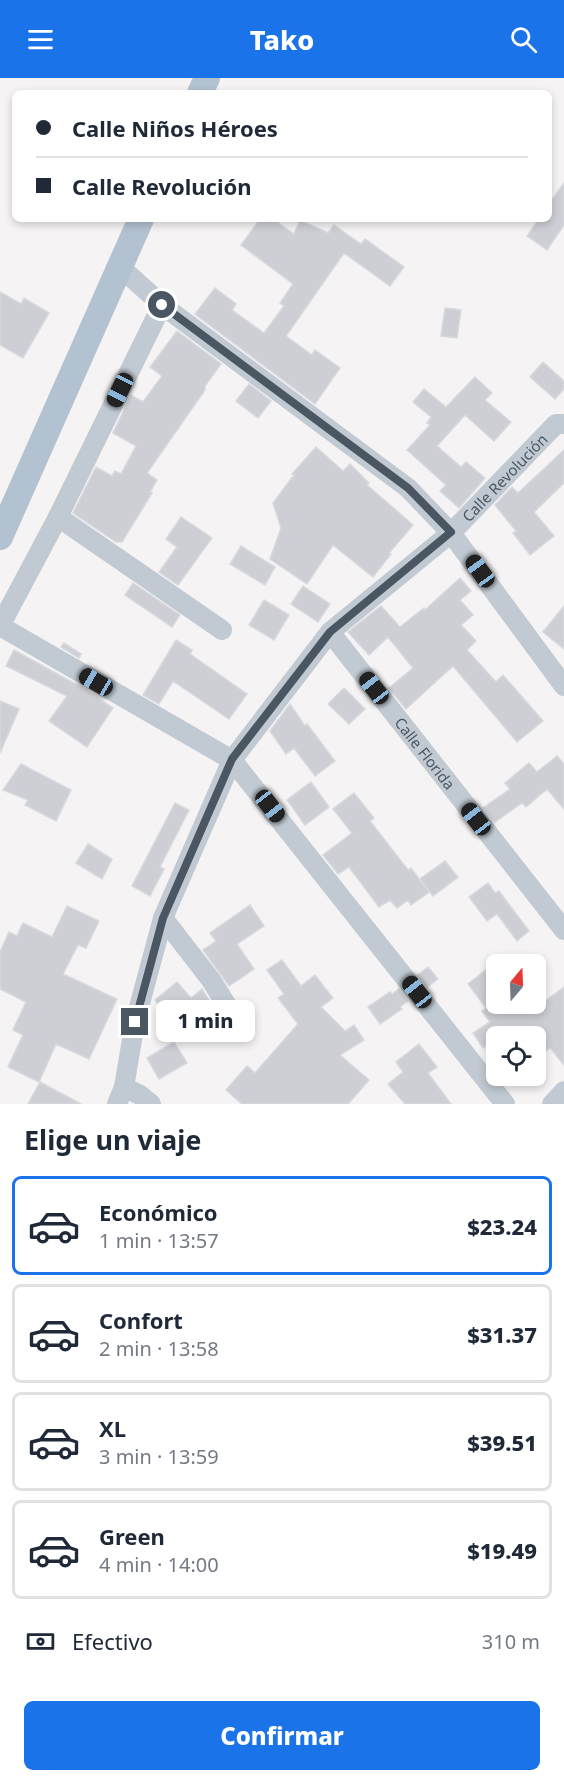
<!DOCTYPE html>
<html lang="es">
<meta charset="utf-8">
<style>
:root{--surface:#fff;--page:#f6f6f7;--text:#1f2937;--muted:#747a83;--line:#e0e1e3;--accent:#1a73e8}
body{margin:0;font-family:"Noto Sans",sans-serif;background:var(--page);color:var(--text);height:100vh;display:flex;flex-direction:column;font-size:22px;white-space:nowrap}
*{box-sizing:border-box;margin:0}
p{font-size:20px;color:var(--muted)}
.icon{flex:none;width:33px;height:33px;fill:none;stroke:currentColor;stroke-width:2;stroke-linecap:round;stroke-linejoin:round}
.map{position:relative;height:1026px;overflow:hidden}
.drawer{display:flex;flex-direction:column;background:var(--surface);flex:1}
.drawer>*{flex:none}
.hud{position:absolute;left:12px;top:12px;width:540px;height:132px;border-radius:9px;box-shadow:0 3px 9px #0003;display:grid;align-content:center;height:132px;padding:0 24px;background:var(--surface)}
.needle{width:39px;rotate:19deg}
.controls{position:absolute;left:486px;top:876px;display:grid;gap:12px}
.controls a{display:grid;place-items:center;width:60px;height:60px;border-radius:9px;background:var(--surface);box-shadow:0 3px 9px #0003;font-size:30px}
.end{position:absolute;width:27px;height:27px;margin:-14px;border:8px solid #4a5661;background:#fff;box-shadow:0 0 0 3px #fff}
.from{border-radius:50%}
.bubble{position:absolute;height:42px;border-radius:9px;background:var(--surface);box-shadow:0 3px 9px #0003;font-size:20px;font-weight:800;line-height:42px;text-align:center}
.car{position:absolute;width:18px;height:36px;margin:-18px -9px;border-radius:8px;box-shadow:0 0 4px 2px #0007;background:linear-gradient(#222 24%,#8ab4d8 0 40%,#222 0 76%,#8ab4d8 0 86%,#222 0)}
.hud b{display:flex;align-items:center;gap:21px;height:57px;font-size:22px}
.hud b+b{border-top:2px solid var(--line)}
.hud i{width:15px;height:15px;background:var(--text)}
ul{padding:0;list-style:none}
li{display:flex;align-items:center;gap:18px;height:99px;margin:0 12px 9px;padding:0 12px;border:3px solid var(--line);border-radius:9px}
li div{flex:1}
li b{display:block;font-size:22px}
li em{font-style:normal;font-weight:800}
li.active{border-color:var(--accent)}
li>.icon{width:54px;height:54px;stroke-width:1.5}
h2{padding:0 24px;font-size:27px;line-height:72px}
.pay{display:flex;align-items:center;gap:15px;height:66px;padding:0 24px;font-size:22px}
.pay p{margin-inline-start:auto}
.action{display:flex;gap:12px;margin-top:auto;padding:12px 24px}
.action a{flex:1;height:69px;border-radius:9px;background:var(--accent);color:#fff;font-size:24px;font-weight:800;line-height:69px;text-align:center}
header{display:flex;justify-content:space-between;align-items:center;height:78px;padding:0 24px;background:var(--accent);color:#fff;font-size:27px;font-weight:800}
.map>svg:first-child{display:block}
.building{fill:#cdcfd5;stroke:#d7d9de;stroke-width:1.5}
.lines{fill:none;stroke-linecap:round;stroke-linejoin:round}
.minor{stroke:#c1cad2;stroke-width:20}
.major{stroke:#b3c2d1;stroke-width:26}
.route{stroke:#4a5661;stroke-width:8}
.labels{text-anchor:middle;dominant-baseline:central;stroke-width:6;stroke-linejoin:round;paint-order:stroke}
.street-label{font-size:15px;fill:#4a5661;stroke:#fff}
</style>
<header><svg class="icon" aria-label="menu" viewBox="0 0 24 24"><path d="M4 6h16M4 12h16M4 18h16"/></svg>Tako<svg class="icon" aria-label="search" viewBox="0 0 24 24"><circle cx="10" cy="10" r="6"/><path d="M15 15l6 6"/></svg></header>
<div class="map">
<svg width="564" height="1026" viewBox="0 0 564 1026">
<rect width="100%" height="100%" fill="#f5f3f3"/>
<path class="building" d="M564,105V147L547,172L527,158L539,141H549V126Z
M260,141H273L294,156L300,142L328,155L334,147L361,166L365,161L404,189L390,208L344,175L286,258L312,277L315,272L340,290L315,326L195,236L215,210L236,226L232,232L264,255L284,228L280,225L293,206L241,167Z
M0,214L21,226L24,220L49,235L23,280L0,267Z
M445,230L461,232L457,260L441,258Z
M177,253L221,286L205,308V312L147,395L157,402L150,414L152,415L122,464H116L73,435L96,389L112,398L115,393L121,396L136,368L113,355L131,317L143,324L162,298L150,289Z
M543,284L564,303V311L555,321L530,299Z
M475,299L492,315L485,322L511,344L494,363L465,337L437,368L461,389L466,384L485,400L459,430L440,413L446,407L407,372L430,347L427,345L431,339L413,324L424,311L446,329Z
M249,306L271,323L258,340L236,323Z
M316,369L343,393L350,386L369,405L367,407L413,447L389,475L391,476L373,499L333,467L307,506L270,481L281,450L273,425L294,397L292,396Z
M564,372V405L534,434L554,458L530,477L513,455L516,453L495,427L512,409L518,415Z
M181,439L212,460L178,507L159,494L177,469L166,461Z
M241,468L275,489L265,507L230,486Z
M460,500L471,513L460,522L473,537L461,547L476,563L467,572L496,604L503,597L543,643L517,664L453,588L406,631L389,610L413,590L388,559L369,577L348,554L381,528L400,549L424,530L425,532Z
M133,505L180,537L172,549L125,517Z
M303,508L330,526L318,544L291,526Z
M264,522L289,537L274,562L249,547Z
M564,528V571L543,554Z
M176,562L192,572L190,576L247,616L229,641L173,603L159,626L143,617Z
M64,565L81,576L79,580L61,569Z
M14,572L81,609L113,630L87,669L49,643L67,618L6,588Z
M344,610L365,631L349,646L328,626Z
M0,623L19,631L0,675Z
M290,626L305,648L307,646L335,683L315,698L294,670L286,676L270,653Z
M557,678L564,686V731L547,711L526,729L522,725L495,744L483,730L510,711L505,705L529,685L537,694Z
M21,686L71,712L56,743L25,727L28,722L3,712Z
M311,704L329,729L305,747L287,722Z
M354,715L374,740L370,743L408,792L411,790L429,814L411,827L408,822L397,830L390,822L379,829L349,789L338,796L323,777L352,755L333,731Z
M175,725L189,732L160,789L164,791L150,818L132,808Z
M88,766L112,781L102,801L76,785Z
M445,783L458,799L433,818L420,801Z
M488,805L495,815L499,813L529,853L517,863L497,836L487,843L469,819Z
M250,827L264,848L237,866L254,891L229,908L203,872L216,863L210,855Z
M67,828L99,843L86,870L78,867L63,896L117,921L89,981L56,966L39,1004L8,989L23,957L13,952L26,924L0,911V874L9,854L17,858L23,845L52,859Z
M282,882L301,908L315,897L333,920L321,929L345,953L354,947L364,962L340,977L369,1002L348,1026H242L226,1012L247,988L255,995L298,946L278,920L284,916L267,892Z
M496,884V926H541L564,909V987L550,970L536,980V958H496V961L483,970L473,955L490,944L482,933L486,930L468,906Z
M428,889L438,901L427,909L418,897Z
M177,904L191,920L202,911L216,933L181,959L155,922Z
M399,911L408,923L400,929L402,931L380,946L368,929L390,914L392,916Z
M174,964L187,985L159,1001L147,980Z
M419,966L437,989L428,995L451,1026H405L388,1006L403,994L396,984Z
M40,1004L81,1026H28Z"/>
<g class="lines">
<g class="minor">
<path d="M119,188L162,227L408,410L451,455L564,608"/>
<path d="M58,439L222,552"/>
<path d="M0,548L232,682L505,1026"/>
<path d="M0,548L58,439L162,227"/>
<path id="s1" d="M330,554L564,852"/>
<path d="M163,840L211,902L239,947"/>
<path d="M124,1009L140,1017L151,1026"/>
<path id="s2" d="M117,1026L124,1009L135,944L163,840L232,682L330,554L451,455L556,346H564"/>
<path d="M552,1026L564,1013"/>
</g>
<path class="major" d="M200,15L207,0
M0,459L141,141"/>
</g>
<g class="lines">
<path class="route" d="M135,944L163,840L232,681L330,554L451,454L408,410L162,227"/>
</g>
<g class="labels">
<g class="street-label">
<text stroke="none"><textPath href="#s2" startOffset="759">Calle Revolución</textPath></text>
<text stroke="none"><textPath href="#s1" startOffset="154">Calle Florida</textPath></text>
</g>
</g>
</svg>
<div class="controls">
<a><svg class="needle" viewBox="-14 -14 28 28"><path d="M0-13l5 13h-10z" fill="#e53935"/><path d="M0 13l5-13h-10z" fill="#747a83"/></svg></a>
<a><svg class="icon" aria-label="locate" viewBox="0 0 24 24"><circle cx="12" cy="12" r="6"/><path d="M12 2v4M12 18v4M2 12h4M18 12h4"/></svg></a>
</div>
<i class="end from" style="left:162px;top:227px"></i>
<i class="end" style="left:135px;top:944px"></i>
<div class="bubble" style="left:156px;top:922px;width:99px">1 min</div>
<i class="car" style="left:120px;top:312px;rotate:206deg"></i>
<i class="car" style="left:480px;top:493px;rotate:324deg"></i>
<i class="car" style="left:96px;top:604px;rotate:300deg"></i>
<i class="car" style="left:374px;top:610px;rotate:322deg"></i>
<i class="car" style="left:270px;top:728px;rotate:142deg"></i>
<i class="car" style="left:476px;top:741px;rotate:322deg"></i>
<i class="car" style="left:417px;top:914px;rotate:322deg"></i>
<div class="hud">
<b><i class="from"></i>Calle Niños Héroes</b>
<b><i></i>Calle Revolución</b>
</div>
</div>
<section class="drawer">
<h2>Elige un viaje</h2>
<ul>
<li class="active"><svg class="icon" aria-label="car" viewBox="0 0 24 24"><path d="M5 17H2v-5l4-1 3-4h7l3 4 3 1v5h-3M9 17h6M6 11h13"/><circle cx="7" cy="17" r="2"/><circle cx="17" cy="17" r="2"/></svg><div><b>Económico</b><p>1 min · 13:57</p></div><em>$23.24</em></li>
<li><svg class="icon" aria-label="car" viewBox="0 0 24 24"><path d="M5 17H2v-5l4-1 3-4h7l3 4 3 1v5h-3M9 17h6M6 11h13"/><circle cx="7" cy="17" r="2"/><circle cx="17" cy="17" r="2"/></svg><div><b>Confort</b><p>2 min · 13:58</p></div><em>$31.37</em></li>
<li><svg class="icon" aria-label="car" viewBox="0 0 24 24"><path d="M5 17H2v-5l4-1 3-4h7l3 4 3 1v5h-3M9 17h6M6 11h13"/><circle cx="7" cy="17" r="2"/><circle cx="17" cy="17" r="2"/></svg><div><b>XL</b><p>3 min · 13:59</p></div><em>$39.51</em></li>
<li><svg class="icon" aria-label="car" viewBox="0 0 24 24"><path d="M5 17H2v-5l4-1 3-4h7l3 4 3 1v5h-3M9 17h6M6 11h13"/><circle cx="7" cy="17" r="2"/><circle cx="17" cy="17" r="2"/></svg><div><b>Green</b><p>4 min · 14:00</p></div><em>$19.49</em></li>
</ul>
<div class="pay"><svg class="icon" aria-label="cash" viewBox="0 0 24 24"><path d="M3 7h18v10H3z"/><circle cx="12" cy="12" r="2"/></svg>Efectivo<p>310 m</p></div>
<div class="action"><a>Confirmar</a></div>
</section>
